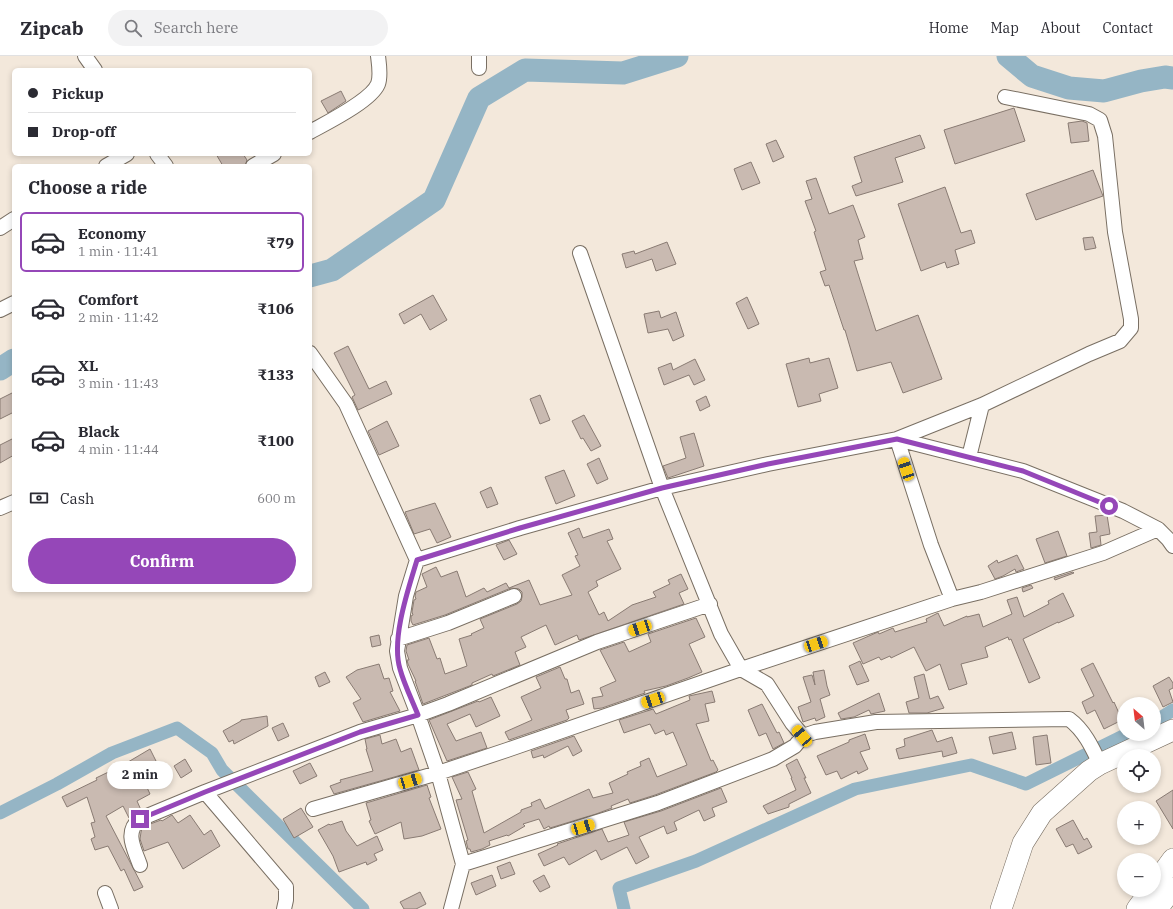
<!DOCTYPE html>
<meta charset="utf-8">
<style>
:root{--surface:#fff;--page:#f2f2f3;--text:#2b2b33;--muted:#7c7c81;--line:#e1e1e2;--accent:#9547b8}
body{margin:0;font-family:"IBM Plex Serif",serif;background:var(--page);color:var(--text);height:100vh;display:flex;flex-direction:column;font-size:15px;white-space:nowrap}
*{box-sizing:border-box;margin:0}
p{font-size:13px;color:var(--muted)}
.icon{flex:none;width:22px;height:22px;fill:none;stroke:currentColor;stroke-width:2;stroke-linecap:round;stroke-linejoin:round}
.map{position:relative;flex:1;overflow:hidden}
.drawer{position:absolute;left:12px;top:108px;width:300px;height:428px;display:flex;flex-direction:column;background:var(--surface);border-radius:6px;box-shadow:0 2px 6px #0003}
.drawer>*{flex:none}
.top-card{position:absolute;left:12px;top:12px;width:300px;height:88px;border-radius:6px;box-shadow:0 2px 6px #0003;display:grid;align-content:center;height:88px;padding:0 16px;background:var(--surface)}
.needle{width:26px;rotate:332deg}
.fabs{position:absolute;left:1117px;top:641px;display:grid;gap:8px}
.fabs a{display:grid;place-items:center;width:44px;height:44px;border-radius:50%;background:var(--surface);box-shadow:0 2px 6px #0003;font-size:20px}
.end{position:absolute;width:18px;height:18px;margin:-9px;border:5px solid #9547b8;background:#fff;box-shadow:0 0 0 2px #fff}
.from{border-radius:50%}
.bubble{position:absolute;height:28px;border-radius:14px;background:var(--surface);box-shadow:0 2px 6px #0003;font-size:13px;font-weight:800;line-height:28px;text-align:center}
.car{position:absolute;width:12px;height:24px;margin:-12px -6px;border-radius:5px;box-shadow:0 0 3px 1px #0007;background:linear-gradient(#f5c518 24%,#345 0 40%,#f5c518 0 76%,#345 0 86%,#f5c518 0)}
.top-card b{display:flex;align-items:center;gap:14px;height:38px;font-size:15px}
.top-card b+b{border-top:1px solid var(--line)}
.top-card i{width:10px;height:10px;background:var(--text)}
ul{padding:0;list-style:none}
li{display:flex;align-items:center;gap:12px;height:60px;margin:0 8px 6px;padding:0 8px;border:2px solid transparent;border-radius:6px}
li div{flex:1}
li b{display:block;font-size:15px}
li em{font-style:normal;font-weight:800}
li.active{border-color:var(--accent)}
li>.icon{width:36px;height:36px;stroke-width:1.5}
h2{padding:0 16px;font-size:18px;line-height:48px}
.pay{display:flex;align-items:center;gap:10px;height:44px;padding:0 16px;font-size:15px}
.pay p{margin-inline-start:auto}
.primary-button{display:flex;gap:8px;margin-top:auto;padding:8px 16px}
.primary-button a{flex:1;height:46px;border-radius:24px;background:var(--accent);color:#fff;font-size:16px;font-weight:800;line-height:46px;text-align:center}
header{display:flex;align-items:center;gap:24px;box-sizing:border-box;height:56px;padding:0 20px;background:var(--surface);border-bottom:1px solid var(--line)}
header strong{font-size:19px}
nav{display:flex;gap:22px;margin-inline-start:auto;font-size:14px}
.search{width:280px;height:36px;background:var(--page);display:flex;align-items:center;gap:10px;box-sizing:border-box;padding:0 14px;border-radius:22px;color:var(--muted);font-size:15px}
.map>svg:first-child{display:block}
.lines{fill:none;stroke-linecap:round;stroke-linejoin:round}
.canal{stroke:#95b5c5;stroke-width:13}
.river{stroke:#95b5c5;stroke-width:23}
.building{fill:#c9bab1;stroke:#897b73}
.minor-casing{stroke:#796f63;stroke-width:16}
.highway-casing{stroke:#796f63;stroke-width:22}
.minor{stroke:#fff;stroke-width:14}
.highway{stroke:#fff;stroke-width:21}
.route{stroke:#9547b8;stroke-width:5}
</style>
<header>
<strong>Zipcab</strong>
<div class="search"><svg class="icon" aria-label="search" viewBox="0 0 24 24"><circle cx="10" cy="10" r="6"/><path d="M15 15l6 6"/></svg>Search here</div>
<nav><a>Home</a><a>Map</a><a>About</a><a>Contact</a></nav>
</header>
<div class="map">
<svg width="1173" height="853" viewBox="0 0 1173 853">
<rect width="100%" height="100%" fill="#f3e8db"/>
<g class="lines">
<path class="canal" d="M1154,666L1173,654
M0,757L57,728L112,697L177,672L212,697L222,714L363,853
M624,853L619,832L696,805L855,733L971,709L1026,728L1127,678"/>
<path class="river" d="M1008,0L1032,20L1069,32L1104,35L1141,25L1165,21L1173,22
M310,220L332,214L434,144L479,42L525,14L623,17L677,0
M0,313L14,304"/>
</g>
<path class="building" d="M341,35L346,45L328,57L321,45Z
M1014,52L1025,85L955,108L944,74Z
M1082,65L1087,67L1089,85L1071,87L1068,67Z
M920,79L925,92L895,102L903,126L856,140L852,130L862,126L854,101Z
M776,84L784,101L773,106L766,88Z
M216,98H243L247,104L245,110H223Z
M751,106L760,127L742,134L734,113Z
M1093,114L1103,140L1036,164L1026,138Z
M816,122L829,158L853,149L865,181L858,184L863,203L854,205L876,275L918,259L942,323L903,337L891,306L857,315L845,274H844L829,229L825,230L820,216L826,214L814,176L816,175L805,145L812,143L806,125Z
M945,131L961,177L971,174L975,187L955,194L959,208L947,212L945,206L921,215L898,148Z
M1093,181L1096,192L1085,194L1083,182Z
M667,186L676,208L656,215L652,203L626,212L622,198L634,195L635,198Z
M433,239L447,264L430,274L421,258L404,268L399,258Z
M747,241L759,268L748,273L736,247Z
M659,255L661,262L676,256L684,280L673,285L668,273L648,277L644,258Z
M348,290L369,333L386,325L392,338L358,354L352,341L355,339L334,297Z
M809,302L810,307L829,302L838,332L819,338L821,345L798,351L786,308Z
M695,303L705,324L694,329L689,319L664,329L658,312L671,307L673,314Z
M14,336V356L0,363V343Z
M540,339L550,364L540,368L530,343Z
M706,340L710,350L700,355L696,345Z
M584,359L601,390L591,395L583,382L581,383L572,365Z
M387,365L399,390L379,399L368,375Z
M694,377L704,410L668,422L663,410L686,402L680,381Z
M14,382V399L0,407V389Z
M599,402L608,423L597,428L587,408Z
M564,414L575,440L556,448L545,421Z
M491,431L498,448L487,452L480,436Z
M435,447L451,481L437,487L430,473L414,478L405,456Z
M1107,459L1110,478L1100,480L1101,489L1091,492L1089,477L1097,476L1095,460Z
M579,472L583,482L609,473L613,483L607,485L621,513L596,525L598,530L588,536L599,559L604,556L608,565L632,549L656,541L653,536L670,528L668,524L681,518L688,533L679,537L684,548L579,584L577,579L555,589L546,569L521,581L526,591L515,596L520,609L493,620L492,618L472,627V629L423,648L415,625H416L408,608L407,604H409L406,595L407,589L429,582L437,603L440,602L445,618L467,610L459,583L472,579L471,578L484,572L480,563L517,548L521,545L522,541V536L519,533L511,532L445,559L413,569L411,565V560L413,559L412,556L414,544L416,543L415,540L416,536L427,531L422,518L436,511L441,521L457,515L466,541L484,532L487,536L506,527L509,532L529,524L540,549L572,539L562,519L580,510L575,500L578,499L568,477Z
M1058,475L1067,500L1045,507L1036,483Z
M509,484L517,498L504,504L496,489Z
M1017,499L1024,513L1016,516L1015,513L1003,520L995,523L988,510L997,504L998,507Z
M1073,516L1074,517L1055,524L1054,522Z
M1031,529L1033,532L1023,536L1022,532Z
M1063,537L1074,560L1058,567V566L1023,583L1040,622L1029,627L1011,583L1009,584L1008,581L985,591L988,601L961,608L967,628L949,634L940,608L926,615L914,591L891,602L890,600L881,604L879,601L863,608L853,587L878,576L879,578L893,572L895,576L927,566L926,563L938,557L944,570L967,560V561L979,558L983,571L1012,558L1007,544L1017,541L1024,561L1049,548L1048,545Z
M696,562L705,581L689,588L702,616L688,622L666,630L644,635L645,637L602,652L594,653L592,642L603,640L600,632L616,625L600,594L624,586L629,596L651,586L648,578Z
M379,579L381,589L372,591L370,581Z
M860,605L869,625L857,629L849,610Z
M1093,607L1113,647L1114,646L1122,664L1104,673L1095,654L1087,658L1082,646L1094,640L1081,613Z
M379,608L384,623L389,622L393,635L390,636L400,655L363,666L353,647L361,643L346,621L357,614Z
M560,611L565,623H567L571,637L579,634L584,648L566,654L569,662L567,664L509,684L505,676L532,664L521,641L541,632L536,621Z
M824,614L827,630L830,639L820,643L825,661L816,665L815,662L803,666L798,651L811,646L803,621L812,619L815,629L813,616Z
M325,616L330,626L319,631L315,621Z
M924,618L930,643L938,640L944,652L927,657H909L906,646L919,642L914,621Z
M1169,621L1173,627V632L1169,634L1173,646L1163,651L1153,630Z
M712,635L715,646L705,648L709,665L696,668L711,705L713,704L718,714L716,716L655,739L630,747L628,743L611,750L612,752L596,758L550,772L549,770L544,773L539,763L523,768L525,770L508,780L507,779L489,785L490,789L482,793L471,796L470,793H468L466,785L468,784L456,744L462,743L452,721L468,716L476,733L472,735L484,777L521,756V754L532,750L531,747L540,743L545,753L589,733L593,742L613,737L609,727L628,718L627,716L641,710L640,706L649,702L657,721L687,709L673,676L666,679L664,674L655,678L650,668L624,677L619,664L653,653L656,658L690,644L689,640Z
M879,637L885,655L871,658L869,654L854,661L841,663L838,657Z
M491,641L500,660L476,671L470,658L447,668L456,685L481,676L487,692L447,705L429,664L478,645L479,646Z
M762,648L777,677L779,676L784,687L773,693L766,677L759,680L748,654Z
M267,660L268,670L234,688L233,684L229,686L223,675L241,665V664Z
M283,667L289,680L278,685L272,672Z
M932,674L937,686L952,681L957,697L943,701L942,695L899,703L896,693L905,690L904,683Z
M1012,676L1016,693L993,698L989,681Z
M865,678L870,693L860,696L868,713L858,718L857,715L841,723L837,715L826,719L817,700L849,686V684Z
M380,679L382,688L396,683L401,696L411,692L419,714L334,738L330,730L341,726L340,724L373,715L366,693H367L365,683Z
M1047,679L1051,707L1036,709L1033,681Z
M574,680L582,695L573,700L568,690L544,702L543,699L533,702L531,695Z
M150,693L156,705L141,713L145,722L143,723L150,738L137,745L141,754L134,757L129,762L123,750L106,760L143,831L134,835L124,813L121,815L108,790L95,794L91,783L95,781L91,767L95,766L87,741L67,751L62,741L97,724L96,722L123,709Z
M185,703L192,715L181,722L174,710Z
M797,703L806,722H804L811,737L789,748V751L768,758L763,750L796,734L791,722H792L786,709Z
M310,707L317,720L300,728L293,715Z
M427,729L431,741L429,742L441,773L422,780L404,783L401,766L375,778L369,765L371,764L366,747Z
M721,732L727,746L712,752L715,760L704,765L699,754L674,766L677,774L667,778L664,770L639,781L649,801L636,808L627,791L601,804L596,794L569,809L564,801L544,810L538,798L558,789L557,788L602,773L608,786L629,779L624,766L661,755Z
M1173,734V773L1156,745Z
M301,752L313,771L294,782L283,763Z
M172,759L178,767L190,759L204,779L211,774L220,790L183,813L168,786L144,795L140,783L141,776L142,773L145,770L161,764L162,765Z
M1073,764L1084,784L1087,782L1092,791L1078,798L1073,788L1066,791L1056,773Z
M342,765L346,775L357,790L377,780L383,794L374,798L377,804L367,809L366,806L339,816L333,800L318,774L329,768L330,769Z
M510,806L515,818L501,823L497,811Z
M492,819L496,830L476,839L471,827Z
M544,819L550,831L540,836L533,825Z
M420,836L426,848L416,853H404L400,846Z"/>
<g class="lines">
<defs>
<path id="minor" d="M85,0L95,14
M479,12V0
M310,76C326,67 371,45 378,28C381,20 379,8 378,0
M157,98L166,110
M106,110L127,98
M253,110L274,98
M0,172L14,163
M580,197L662,432L721,578L741,613L767,628L792,667L803,680L815,676L876,666L1069,663C1084,674 1092,691 1100,708
M0,254L14,247
M310,297L346,348L417,504L520,472L662,432L768,408L897,383L1023,415L1123,455L1158,473L1168,483L1173,490
M969,401L982,349
M0,452L14,446
M417,504L406,540L397,595L400,612L418,659L438,717L463,808L451,853
M952,543L931,489L897,383L982,349L1089,298L1120,285L1131,272V263L1115,176L1105,80L1100,64L1089,58L1005,41
M398,583L448,567L514,540
M205,736L286,831V844L284,853
M313,753L438,717L507,694L741,613L952,543L981,536L1103,497L1158,473
M463,808L658,747L773,703L795,690L803,680
M140,809C134,792 124,776 140,763L205,736L360,676L418,659L448,648L597,586L710,548
M105,837L111,853"/>
<path id="highway" d="M1154,829L1173,803
M1001,853L1023,787L1042,757L1089,715L1100,708L1173,674
M1137,853L1151,834
M1157,853L1173,832"/>
</defs>
<use href="#minor" class="minor-casing"/>
<use href="#highway" class="highway-casing"/>
<use href="#minor" class="minor"/>
<use href="#highway" class="highway"/>
</g>
<g class="lines">
<path class="route" d="M140,763L205,736L360,676L418,659C412,644 404,628 400,613C391,583 408,534 417,504L520,472L662,432L768,408L897,383L1023,415L1109,450"/>
</g>
</svg>
<div class="fabs">
<a><svg class="needle" viewBox="-14 -14 28 28"><path d="M0-13l5 13h-10z" fill="#e53935"/><path d="M0 13l5-13h-10z" fill="#7c7c81"/></svg></a>
<a><svg class="icon" aria-label="locate" viewBox="0 0 24 24"><circle cx="12" cy="12" r="6"/><path d="M12 2v4M12 18v4M2 12h4M18 12h4"/></svg></a>
<a>+</a>
<a>−</a>
</div>
<i class="end from" style="left:1109px;top:450px"></i>
<i class="end" style="left:140px;top:763px"></i>
<div class="bubble" style="left:107px;top:705px;width:66px">2 min</div>
<i class="car" style="left:906px;top:413px;rotate:342deg"></i>
<i class="car" style="left:640px;top:572px;rotate:251deg"></i>
<i class="car" style="left:816px;top:588px;rotate:72deg"></i>
<i class="car" style="left:653px;top:644px;rotate:251deg"></i>
<i class="car" style="left:802px;top:680px;rotate:320deg"></i>
<i class="car" style="left:410px;top:725px;rotate:73deg"></i>
<i class="car" style="left:583px;top:771px;rotate:73deg"></i>
<div class="top-card">
<b><i class="from"></i>Pickup</b>
<b><i></i>Drop-off</b>
</div>
<section class="drawer">
<h2>Choose a ride</h2>
<ul>
<li class="active"><svg class="icon" aria-label="car" viewBox="0 0 24 24"><path d="M5 17H2v-5l4-1 3-4h7l3 4 3 1v5h-3M9 17h6M6 11h13"/><circle cx="7" cy="17" r="2"/><circle cx="17" cy="17" r="2"/></svg><div><b>Economy</b><p>1 min · 11:41</p></div><em>₹79</em></li>
<li><svg class="icon" aria-label="car" viewBox="0 0 24 24"><path d="M5 17H2v-5l4-1 3-4h7l3 4 3 1v5h-3M9 17h6M6 11h13"/><circle cx="7" cy="17" r="2"/><circle cx="17" cy="17" r="2"/></svg><div><b>Comfort</b><p>2 min · 11:42</p></div><em>₹106</em></li>
<li><svg class="icon" aria-label="car" viewBox="0 0 24 24"><path d="M5 17H2v-5l4-1 3-4h7l3 4 3 1v5h-3M9 17h6M6 11h13"/><circle cx="7" cy="17" r="2"/><circle cx="17" cy="17" r="2"/></svg><div><b>XL</b><p>3 min · 11:43</p></div><em>₹133</em></li>
<li><svg class="icon" aria-label="car" viewBox="0 0 24 24"><path d="M5 17H2v-5l4-1 3-4h7l3 4 3 1v5h-3M9 17h6M6 11h13"/><circle cx="7" cy="17" r="2"/><circle cx="17" cy="17" r="2"/></svg><div><b>Black</b><p>4 min · 11:44</p></div><em>₹100</em></li>
</ul>
<div class="pay"><svg class="icon" aria-label="cash" viewBox="0 0 24 24"><path d="M3 7h18v10H3z"/><circle cx="12" cy="12" r="2"/></svg>Cash<p>600 m</p></div>
<div class="primary-button"><a>Confirm</a></div>
</section>
</div>
